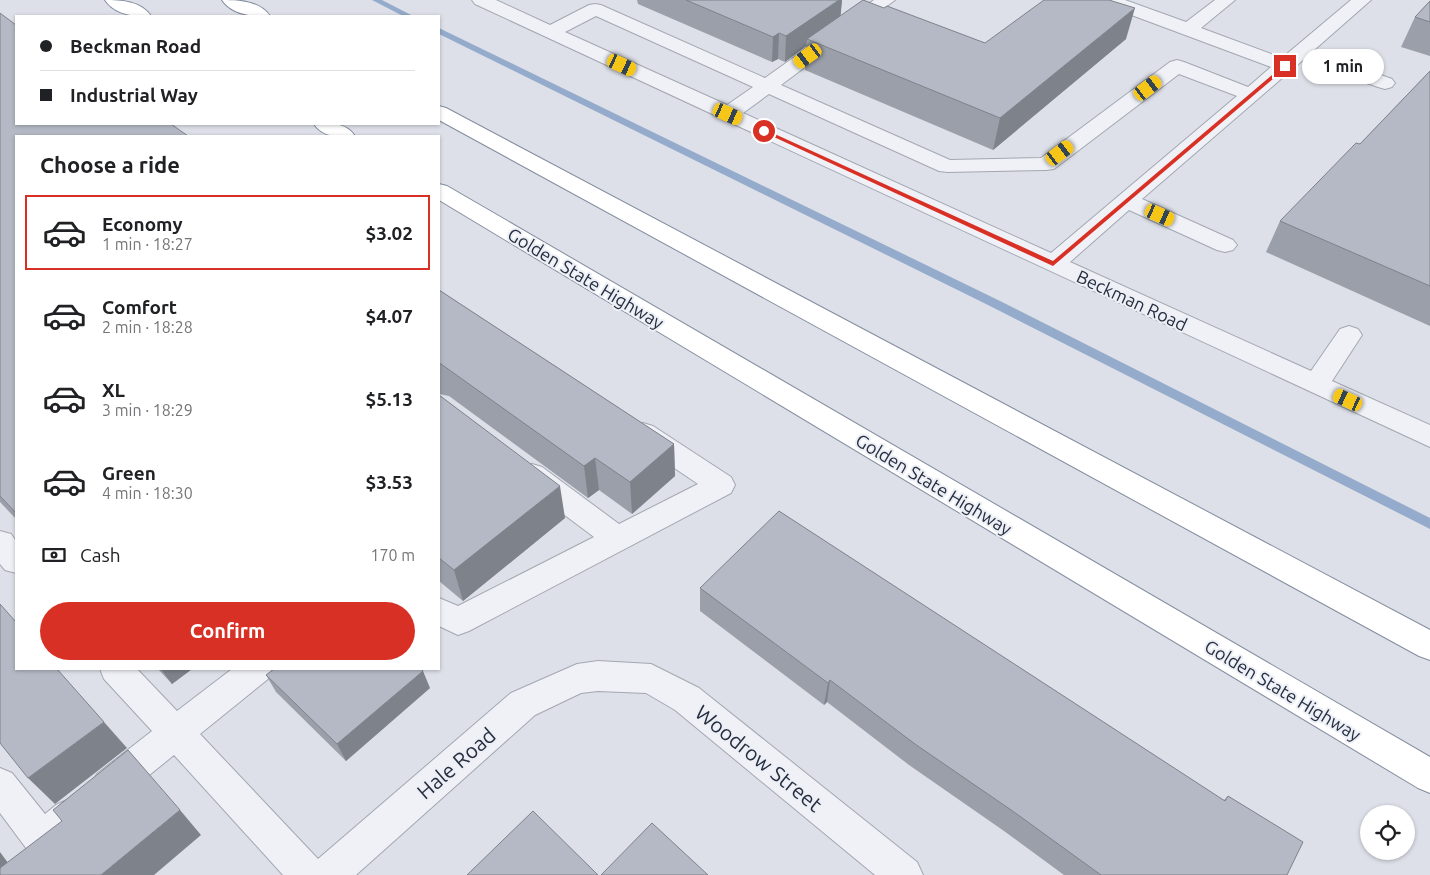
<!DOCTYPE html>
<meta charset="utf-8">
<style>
:root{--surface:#fff;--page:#f2f2f2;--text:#202124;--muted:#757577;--line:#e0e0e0;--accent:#d93025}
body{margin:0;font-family:Ubuntu,sans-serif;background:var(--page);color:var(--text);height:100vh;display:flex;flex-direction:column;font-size:19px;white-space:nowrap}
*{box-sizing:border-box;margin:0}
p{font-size:16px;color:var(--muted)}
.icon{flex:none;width:28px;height:28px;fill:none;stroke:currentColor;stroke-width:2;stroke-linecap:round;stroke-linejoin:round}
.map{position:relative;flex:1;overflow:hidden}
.panel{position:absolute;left:15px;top:135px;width:425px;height:535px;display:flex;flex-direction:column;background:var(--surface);border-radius:0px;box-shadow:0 1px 4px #0004}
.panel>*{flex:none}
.banner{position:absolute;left:15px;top:15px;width:425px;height:110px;border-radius:0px;box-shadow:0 1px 4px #0004;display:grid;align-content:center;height:110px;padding:0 25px;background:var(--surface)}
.fabs{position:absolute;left:1360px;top:805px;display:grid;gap:10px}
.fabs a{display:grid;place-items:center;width:55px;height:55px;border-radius:50%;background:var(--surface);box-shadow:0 1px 4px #0004;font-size:25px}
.end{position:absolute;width:22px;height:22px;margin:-11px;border:6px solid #d93025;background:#fff;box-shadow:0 0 0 2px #fff}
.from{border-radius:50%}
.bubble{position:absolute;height:35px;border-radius:18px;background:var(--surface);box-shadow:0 1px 4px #0004;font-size:16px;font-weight:600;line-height:35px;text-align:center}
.car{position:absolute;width:15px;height:30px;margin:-15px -8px;border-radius:6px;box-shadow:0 0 4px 1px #0007;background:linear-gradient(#f5c518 24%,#345 0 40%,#f5c518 0 76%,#345 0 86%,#f5c518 0)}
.banner b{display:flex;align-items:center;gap:18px;height:48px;font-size:19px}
.banner b+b{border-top:1px solid var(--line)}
.banner i{width:12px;height:12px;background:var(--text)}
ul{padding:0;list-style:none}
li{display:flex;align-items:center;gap:15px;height:75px;margin:0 10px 8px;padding:0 15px;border:2px solid transparent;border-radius:0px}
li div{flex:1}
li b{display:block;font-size:19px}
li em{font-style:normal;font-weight:600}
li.selected{border-color:var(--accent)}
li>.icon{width:45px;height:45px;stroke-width:1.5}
h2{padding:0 25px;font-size:22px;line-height:60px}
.pay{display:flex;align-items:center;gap:12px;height:55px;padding:0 25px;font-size:19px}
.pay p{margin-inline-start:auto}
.action{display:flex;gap:10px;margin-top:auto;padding:10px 25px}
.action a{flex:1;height:58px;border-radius:30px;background:var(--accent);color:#fff;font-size:20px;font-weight:600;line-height:58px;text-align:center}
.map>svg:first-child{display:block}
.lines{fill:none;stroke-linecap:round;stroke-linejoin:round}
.stream{fill:#95abcb;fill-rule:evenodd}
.minor-casing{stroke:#a2a7b2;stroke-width:2}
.highway-casing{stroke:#838c9f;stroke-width:2}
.minor{fill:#f0f1f6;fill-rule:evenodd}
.highway{fill:#fff;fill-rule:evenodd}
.wall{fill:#9b9fa9}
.shaded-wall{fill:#7e828a}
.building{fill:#b4b9c5;stroke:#7e828a}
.route{fill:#d93025}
.labels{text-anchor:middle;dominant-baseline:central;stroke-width:4;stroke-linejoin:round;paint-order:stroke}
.street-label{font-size:18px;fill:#252d3f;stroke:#eceff5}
.near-street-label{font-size:21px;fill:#252d3f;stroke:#eceff5}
</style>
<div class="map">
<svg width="1430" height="875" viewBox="0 0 1430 875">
<rect width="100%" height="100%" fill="#dde0e8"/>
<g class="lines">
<path class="stream" d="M372,0H382L413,16H403Z
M439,28L998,300L1430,518V529L990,306L439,34Z"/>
<defs>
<path id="minor" d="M472,0H496L550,25L589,5L595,4L601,5L765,78L874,0H895L781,85L950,160L1041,158L1170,62L1177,60L1184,62L1248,87L1271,67L1102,4L1099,0H1125L1186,22L1215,0H1235L1201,28L1282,58L1351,0H1371L1313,51L1392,79L1395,83L1392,87L1385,89L1378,87L1303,60L1142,199L1233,240L1237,245L1233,250L1225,252L1217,250L1129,210L1070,262L1311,371L1340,329L1349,326L1358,329L1362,335L1332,381L1430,425V447L475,4ZM596,16L753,87L727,105L565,32ZM1179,74L1237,96L1051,253L743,113L769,94L939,171L947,172L1046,170L1054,169Z
M643,423L653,426L731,477L735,485L731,493L469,631L458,635L439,626V598L458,606L594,537L522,483L518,475L522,467L532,464L542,467L619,524L698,484L633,440L629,433L633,426Z
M0,531L11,534L16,541V573L5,570L0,564Z
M598,661L651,664L699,688L917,862L923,875H875L675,710L646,693L598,691L581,693L535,715L356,875H283L174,755L121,798L109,803L97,798L91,786L97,774L152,731L104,679L100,669H137L177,711L232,669H272L268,679L200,734L318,859L511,693L577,664Z
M0,768L12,773L45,814L56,805L69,799L82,805L87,817C79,836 61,849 42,857L29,852L0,813Z"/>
<path id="highway" d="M105,0C121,0 141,1 151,16C135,17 115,15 105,0Z
M222,0C238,0 260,1 270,16C254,17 232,15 222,0Z
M439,106L446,108L1430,630V660L1419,656L439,120Z
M314,124C329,123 346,122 355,136C340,137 323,138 314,124Z
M439,184L447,186L1430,757V793L1418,788L439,200Z"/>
</defs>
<use href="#minor" class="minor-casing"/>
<use href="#highway" class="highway-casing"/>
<use href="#minor" class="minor"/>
<use href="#highway" class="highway"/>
</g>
<path class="wall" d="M637,0H842L840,16L884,8L985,43L1126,39L993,150L805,70L806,46L785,62L778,59L772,62L638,4Z
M1430,1V56L1401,47L1415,17Z
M0,13L16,124V519L0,502Z
M1430,71V326L1266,252L1280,221L1360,144Z
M439,290L674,444L675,476L632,514L599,490L588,498L449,396L439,394Z
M439,395L565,518L463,601L439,581Z
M700,588L1224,800L1228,796L1287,875H1064L1004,831L909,765L827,702L824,705L700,611Z
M158,669H192L172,684Z
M266,675L430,688L346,761L276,692Z"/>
<path class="shaded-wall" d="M839,0H842L840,23L807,39L806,46L785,62L786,36Z
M1135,8L1126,39L993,150L1000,118Z
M779,33L778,59L772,62L773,37Z
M674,444L675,476L632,514L630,482Z
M595,458L599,490L588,498L584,466Z
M560,486L565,518L463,601L454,570Z
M161,669H192L172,684Z
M423,671L430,688L346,761L337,744Z
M830,680L827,702L824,705L828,683Z
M104,722L127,748L55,804L28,778Z
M180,810L201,835L154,875H101Z
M0,852L17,875L0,868Z"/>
<path class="building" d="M686,0H839L786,36L779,33L773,37Z
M863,0L884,8L887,6L985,43L1044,0H1109L1135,8L1000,118L807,39Z
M1430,1V22L1415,17Z
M0,13L16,25V124H171L188,136H16V513L0,496Z
M1430,71V286L1280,221L1356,143L1360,144Z
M439,290L674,444L630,482L595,458L584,466L441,364L439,363Z
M439,395L560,486L454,570L439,558Z
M779,511L1225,801L1228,796L1303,842L1287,875H1101L1014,812L915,744L830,680L828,683L700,588Z
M0,604L16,622V669H57L104,722L28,778L0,743Z
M274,669H421L423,671L337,744L266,675Z
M128,750L180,810L101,875H0V868L62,821L53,810Z
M533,811L598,875H467Z
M652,823L708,875H601Z"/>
<path class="route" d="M1285,64L1287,67L1053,266L761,131L766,130L1053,261Z"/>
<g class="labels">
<g class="street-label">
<text transform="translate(586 278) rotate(31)">Golden State Highway</text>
<text transform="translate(1132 300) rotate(25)">Beckman Road</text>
<text transform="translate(934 484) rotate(31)">Golden State Highway</text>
<text transform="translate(1283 690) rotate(31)">Golden State Highway</text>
</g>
<g class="near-street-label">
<text transform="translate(759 758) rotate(39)">Woodrow Street</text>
<text transform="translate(456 763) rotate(-41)">Hale Road</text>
</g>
</g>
</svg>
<div class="fabs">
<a><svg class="icon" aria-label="locate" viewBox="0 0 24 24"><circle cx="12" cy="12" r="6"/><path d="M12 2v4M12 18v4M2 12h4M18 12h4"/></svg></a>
</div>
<i class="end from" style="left:764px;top:131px"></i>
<i class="end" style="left:1285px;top:66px"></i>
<div class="bubble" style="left:1302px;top:49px;width:82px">1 min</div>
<i class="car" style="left:808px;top:56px;rotate:234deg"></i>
<i class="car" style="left:622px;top:65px;rotate:115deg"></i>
<i class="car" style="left:1148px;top:88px;rotate:53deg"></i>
<i class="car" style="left:728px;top:114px;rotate:114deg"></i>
<i class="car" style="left:1060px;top:153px;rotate:53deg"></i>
<i class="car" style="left:1160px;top:215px;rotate:114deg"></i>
<i class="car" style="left:1348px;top:400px;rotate:295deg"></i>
<div class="banner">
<b><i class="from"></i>Beckman Road</b>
<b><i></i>Industrial Way</b>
</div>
<section class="panel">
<h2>Choose a ride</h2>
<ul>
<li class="selected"><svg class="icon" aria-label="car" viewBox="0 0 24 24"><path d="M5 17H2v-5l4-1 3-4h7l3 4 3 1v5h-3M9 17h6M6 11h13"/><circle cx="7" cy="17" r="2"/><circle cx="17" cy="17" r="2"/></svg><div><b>Economy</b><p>1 min · 18:27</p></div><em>$3.02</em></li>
<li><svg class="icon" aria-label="car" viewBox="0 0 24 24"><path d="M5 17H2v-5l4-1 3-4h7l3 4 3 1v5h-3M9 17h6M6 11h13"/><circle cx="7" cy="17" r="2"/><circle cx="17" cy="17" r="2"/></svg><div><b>Comfort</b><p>2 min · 18:28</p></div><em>$4.07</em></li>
<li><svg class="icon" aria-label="car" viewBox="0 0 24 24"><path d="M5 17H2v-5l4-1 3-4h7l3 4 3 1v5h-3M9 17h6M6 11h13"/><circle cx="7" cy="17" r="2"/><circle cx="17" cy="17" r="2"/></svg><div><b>XL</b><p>3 min · 18:29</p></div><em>$5.13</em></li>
<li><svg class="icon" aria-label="car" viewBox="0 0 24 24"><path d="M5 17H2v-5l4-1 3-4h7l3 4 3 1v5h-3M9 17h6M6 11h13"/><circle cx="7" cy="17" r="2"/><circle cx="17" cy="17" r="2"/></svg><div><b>Green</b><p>4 min · 18:30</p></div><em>$3.53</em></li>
</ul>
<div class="pay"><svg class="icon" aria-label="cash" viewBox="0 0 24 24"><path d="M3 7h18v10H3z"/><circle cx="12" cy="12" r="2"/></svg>Cash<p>170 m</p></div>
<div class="action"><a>Confirm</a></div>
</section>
</div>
